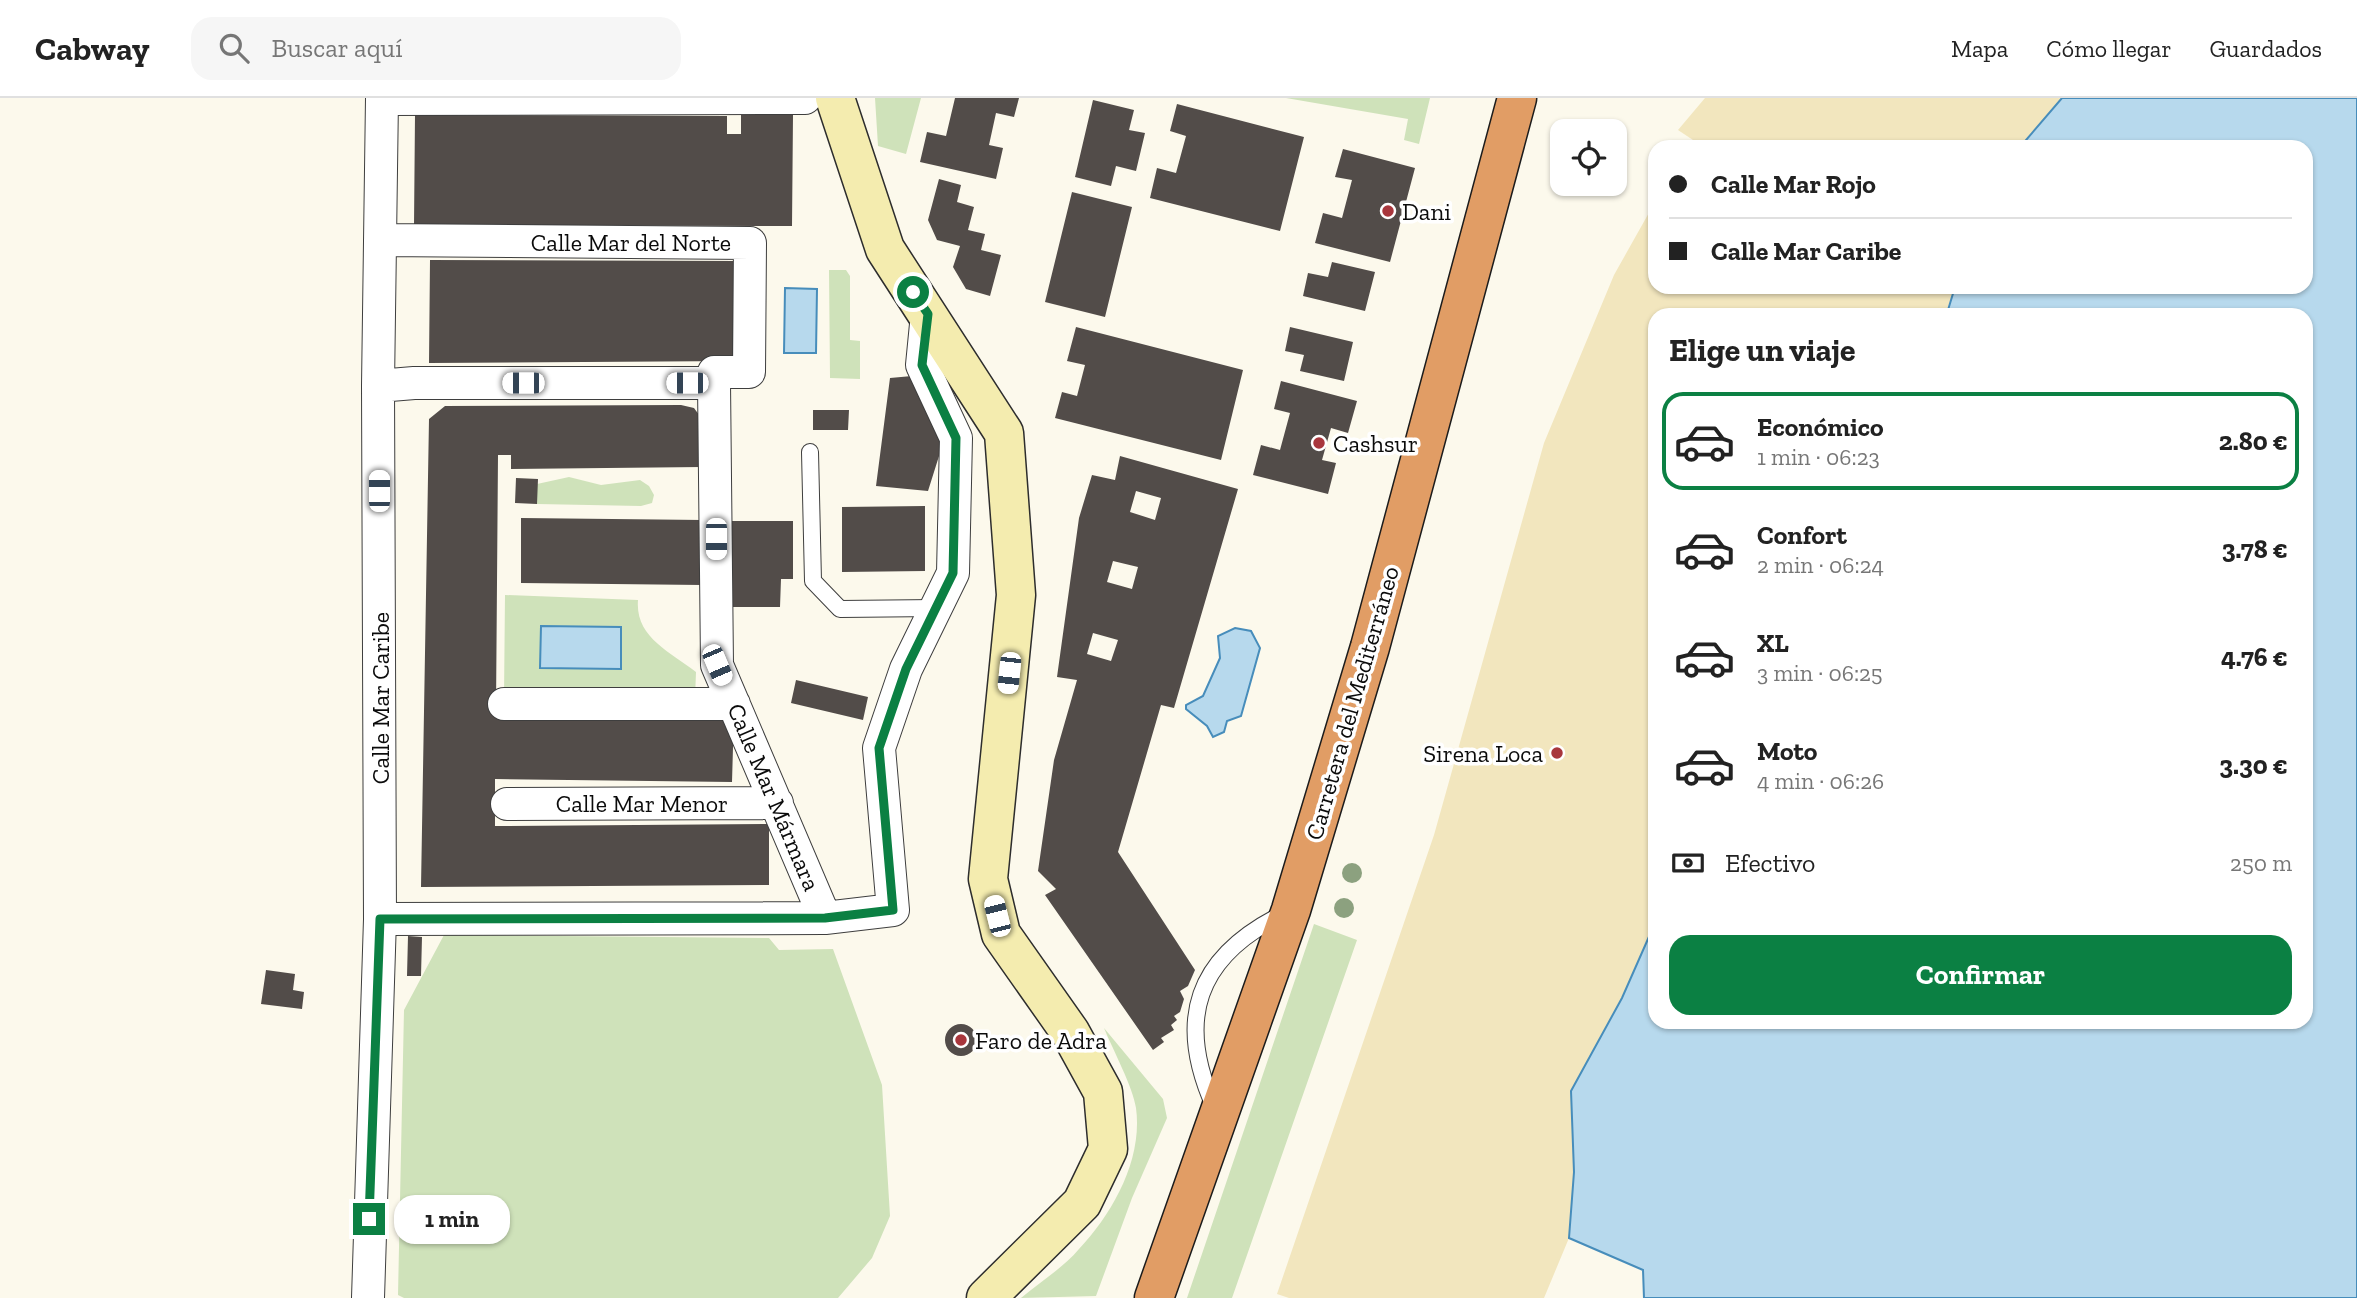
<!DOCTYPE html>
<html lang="es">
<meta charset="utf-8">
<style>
:root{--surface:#fff;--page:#f6f6f6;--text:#222;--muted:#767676;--line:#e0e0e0;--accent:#0b8043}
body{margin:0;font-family:"Zilla Slab",serif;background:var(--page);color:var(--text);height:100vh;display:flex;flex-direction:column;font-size:26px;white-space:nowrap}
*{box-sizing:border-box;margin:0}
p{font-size:23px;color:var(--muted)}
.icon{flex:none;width:38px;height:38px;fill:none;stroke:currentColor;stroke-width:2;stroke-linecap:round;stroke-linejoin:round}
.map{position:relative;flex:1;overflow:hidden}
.sheet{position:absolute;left:1648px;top:210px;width:665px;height:721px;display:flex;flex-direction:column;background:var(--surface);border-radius:21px;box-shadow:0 2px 5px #0004}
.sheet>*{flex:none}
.banner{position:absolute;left:1648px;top:42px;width:665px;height:154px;border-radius:21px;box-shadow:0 2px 5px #0004;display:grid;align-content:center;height:154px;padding:0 21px;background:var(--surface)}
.fabs{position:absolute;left:1550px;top:21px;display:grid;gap:14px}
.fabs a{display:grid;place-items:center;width:77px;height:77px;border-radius:14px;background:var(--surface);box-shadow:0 2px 5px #0004;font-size:35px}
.end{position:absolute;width:32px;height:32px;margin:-16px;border:9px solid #0b8043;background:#fff;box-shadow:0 0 0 4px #fff}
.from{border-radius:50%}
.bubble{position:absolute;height:49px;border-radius:21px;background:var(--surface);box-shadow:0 2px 5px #0004;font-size:23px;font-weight:800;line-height:49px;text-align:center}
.car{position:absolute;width:21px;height:42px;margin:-21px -10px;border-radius:9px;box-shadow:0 0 5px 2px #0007;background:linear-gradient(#fff 24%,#345 0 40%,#fff 0 76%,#345 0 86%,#fff 0)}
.banner b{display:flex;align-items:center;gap:24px;height:66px;font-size:26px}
.banner b+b{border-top:2px solid var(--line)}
.banner i{width:18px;height:18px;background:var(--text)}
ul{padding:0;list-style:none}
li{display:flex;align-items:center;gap:21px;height:98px;margin:0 14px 10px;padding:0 7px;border:4px solid transparent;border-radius:21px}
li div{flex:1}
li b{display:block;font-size:26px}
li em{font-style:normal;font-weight:800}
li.on{border-color:var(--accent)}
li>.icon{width:63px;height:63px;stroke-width:1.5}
h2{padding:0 21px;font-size:32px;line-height:84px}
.pay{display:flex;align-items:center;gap:18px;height:77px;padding:0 21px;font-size:26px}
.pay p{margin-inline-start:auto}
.cta{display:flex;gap:14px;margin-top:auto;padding:14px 21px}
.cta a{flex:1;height:80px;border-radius:21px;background:var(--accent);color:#fff;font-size:28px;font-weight:800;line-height:80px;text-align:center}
header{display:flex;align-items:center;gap:42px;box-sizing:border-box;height:98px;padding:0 35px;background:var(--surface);border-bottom:2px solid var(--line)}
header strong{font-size:33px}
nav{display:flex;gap:38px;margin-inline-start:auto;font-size:24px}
.search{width:490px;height:63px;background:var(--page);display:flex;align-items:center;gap:18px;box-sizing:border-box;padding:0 24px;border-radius:21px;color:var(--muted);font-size:26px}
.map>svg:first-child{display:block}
.green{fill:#cfe2ba}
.sand{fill:#f2e6be}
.water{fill:#b7d9ed;stroke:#478dbb;stroke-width:2}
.building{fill:#524c49;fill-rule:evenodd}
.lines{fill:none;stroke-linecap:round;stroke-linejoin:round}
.lane-casing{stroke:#3e3e3e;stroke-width:18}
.street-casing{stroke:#3e3e3e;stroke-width:34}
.secondary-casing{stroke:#2d2d2d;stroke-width:41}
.highway-casing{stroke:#1c1c1c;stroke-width:41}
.lane{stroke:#fff;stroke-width:16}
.street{stroke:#fff;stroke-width:32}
.secondary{stroke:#f4ecaf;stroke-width:38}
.highway{stroke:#e19d65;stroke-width:38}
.tree{fill:#8ca17f}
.route{stroke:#0b8043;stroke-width:9}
.poi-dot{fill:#a8363c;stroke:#fff;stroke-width:2.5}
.labels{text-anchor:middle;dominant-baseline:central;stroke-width:7;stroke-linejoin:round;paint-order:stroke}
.poi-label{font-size:24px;fill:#0b0b0b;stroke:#fff;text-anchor:start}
.street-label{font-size:24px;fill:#0b0b0b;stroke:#fff}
</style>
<header>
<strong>Cabway</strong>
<div class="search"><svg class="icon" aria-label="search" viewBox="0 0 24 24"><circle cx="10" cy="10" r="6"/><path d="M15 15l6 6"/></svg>Buscar aquí</div>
<nav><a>Mapa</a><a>Cómo llegar</a><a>Guardados</a></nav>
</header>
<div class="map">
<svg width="2357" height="1200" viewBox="0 0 2357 1200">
<rect width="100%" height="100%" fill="#fcf9ec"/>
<path class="green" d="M875,0H921L906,56L878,48Z
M1286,0H1430L1419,46L1404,42L1408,21Z
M829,172H846L850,178V242L860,243V281L830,280Z
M569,379L601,387L640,382L649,388L654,397L652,405L641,408L537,406V386Z
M505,497L638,502C635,539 669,553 696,574L695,601L504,599Z
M1314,826L1357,842L1232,1200H1187Z
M444,837L769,840L779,852L833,851L882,987L890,1118L872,1160L838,1200H404L398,1197L404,912Z
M1104,930L1163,1001L1167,1020L1132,1100L1096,1198L1021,1200C1040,1184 1063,1170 1079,1151C1113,1115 1143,1061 1136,1010C1133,989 1113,952 1104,930Z"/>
<path class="sand" d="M1705,0H2062L2020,49H1689L1693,42L1678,32Z
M1655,104L1656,189H1955L1945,217H1656L1655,825L1622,900L1574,1074L1569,1140L1544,1200H1289L1277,1196L1434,737L1544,345L1614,177Z"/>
<path class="water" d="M2062,0H2357V1200H1644L1643,1172L1569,1140L1574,1074L1571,993L1622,900L1655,825L1656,924H2306V217H1953L1948,212L1955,189H2306V49H2020Z
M785,190L817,191L816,255H784Z
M541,528L621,529V571L540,570Z
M1235,530L1251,533L1260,550L1241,618L1227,623L1224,634L1213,639L1207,628L1186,611V607L1203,598L1220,560L1218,538Z"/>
<path class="building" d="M955,0H1019L1014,19L996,15L989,47L1003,50L996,81L920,64L927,34L946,38Z
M1093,2L1134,12L1129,32L1145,35L1136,73L1116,68L1111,88L1075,79Z
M1177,6L1304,39L1280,133L1150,100L1157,70L1176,75L1186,38L1170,33Z
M415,17L727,18V36H741V17H793L792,128L414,127Z
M1343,51L1415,70L1390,164L1315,145L1323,115L1342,120L1352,82L1335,79Z
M939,81L961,87L957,104L974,109L968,132L985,136L981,152L1001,157L990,198L966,191L953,169L960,148L937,142L928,122Z
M1072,94L1132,109L1105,219L1045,204Z
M430,162L736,163L737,263L429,265Z
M1332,164L1375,174L1365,213L1303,198L1308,175L1328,179Z
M1076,229L1243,272L1221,362L1055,320L1062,294L1077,298L1085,267L1067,263Z
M1290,229L1353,244L1344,283L1300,273L1304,257L1285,253Z
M912,278L945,339L928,393L876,388L890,280Z
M1281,283L1357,303L1348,335L1331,330L1322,362L1336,365L1328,396L1253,377L1261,347L1280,352L1290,315L1274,311Z
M681,307L694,310L702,321V369L511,371V357H498L496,612L734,615L732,684L495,681V728L769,726V787L421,789L429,321L445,308Z
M813,312H849L848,332H813Z
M1120,358L1238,391L1174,610L1161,607L1118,754L1195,872L1188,888L1180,893L1184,901L1180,914L1174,918L1177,922L1171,927L1174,932L1161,940L1164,944L1153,952L1045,797L1056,791L1038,773L1054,662L1077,582L1057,579L1079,420L1092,377L1115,382ZM1136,393L1161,400L1155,422L1130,414ZM1113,463L1138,469L1132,491L1107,484ZM1093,535L1118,542L1111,563L1087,556Z
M516,380L538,381L537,406L515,405Z
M925,408V473L842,474V409Z
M521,420L703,422L702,487L521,485Z
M729,423H793V481H781L780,509H729Z
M796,582L868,599L863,622L791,605Z
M408,838L422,839L421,878H407Z
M266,872L295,876L293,892L304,894L302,911L261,906Z
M945 942a16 16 0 1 1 32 0a16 16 0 1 1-32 0Z"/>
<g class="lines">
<defs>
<path id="lane" d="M810,354L813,483L840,511L936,510
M1215,1010C1175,922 1196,859 1283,816"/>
<path id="street" d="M382,1L805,0
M380,142L750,145L749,274H714V285
M378,288L414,285H714L717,567L825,820
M504,606H734
M507,706L777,705
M380,821L825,820L893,812L879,650L906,571L953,475L956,340L922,267L927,216
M368,1200L380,821L378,288L382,0"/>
<path id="secondary" d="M835,0L885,151L1004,335L1016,497L988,781L1001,836L1070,934L1103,994L1108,1051L1082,1105L986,1200"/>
<path id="highway" d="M1154,1200L1291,812L1370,549L1517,0"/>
</defs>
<use href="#lane" class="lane-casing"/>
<use href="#street" class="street-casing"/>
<use href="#secondary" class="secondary-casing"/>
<use href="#highway" class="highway-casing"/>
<use href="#lane" class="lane"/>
<use href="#street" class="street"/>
<use href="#secondary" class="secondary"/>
<use href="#highway" class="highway"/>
</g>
<g class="tree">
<circle cx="1352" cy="775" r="10"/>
<circle cx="1344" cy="810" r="10"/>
</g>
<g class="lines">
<path class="route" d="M369,1121L380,821L825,820L893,812L879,650L906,571L953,475L956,340L922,267L928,216L913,194"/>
</g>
<g class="poi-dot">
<circle cx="1388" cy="113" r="7"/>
<circle cx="1319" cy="345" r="7"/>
<circle cx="1557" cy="655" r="7"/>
<circle cx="961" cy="942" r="7"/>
</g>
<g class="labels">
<g class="poi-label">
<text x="1402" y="113">Dani</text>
<text x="1333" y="345">Cashsur</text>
<text x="1543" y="655" text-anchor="end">Sirena Loca</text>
<text x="975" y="942">Faro de Adra</text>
</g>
<g class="street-label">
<text x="631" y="144">Calle Mar del Norte</text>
<text transform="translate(380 600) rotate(-90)">Calle Mar Caribe</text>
<text transform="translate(1352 605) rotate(-74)">Carretera del Mediterráneo</text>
<text transform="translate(774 699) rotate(67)">Calle Mar Mármara</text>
<text x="642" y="705">Calle Mar Menor</text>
</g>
</g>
</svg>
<div class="fabs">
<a><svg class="icon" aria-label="locate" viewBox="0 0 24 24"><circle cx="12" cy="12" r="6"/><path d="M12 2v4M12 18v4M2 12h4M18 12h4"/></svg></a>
</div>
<i class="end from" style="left:913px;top:194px"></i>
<i class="end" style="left:369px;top:1121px"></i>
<div class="bubble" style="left:394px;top:1097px;width:116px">1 min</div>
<i class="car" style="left:523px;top:285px;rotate:270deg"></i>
<i class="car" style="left:687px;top:285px;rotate:270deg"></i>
<i class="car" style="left:379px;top:393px;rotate:0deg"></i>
<i class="car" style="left:716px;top:441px;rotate:180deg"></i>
<i class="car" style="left:717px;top:567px;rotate:157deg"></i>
<i class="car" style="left:1009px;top:575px;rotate:186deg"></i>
<i class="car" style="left:997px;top:818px;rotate:346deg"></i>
<div class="banner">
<b><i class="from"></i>Calle Mar Rojo</b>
<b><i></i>Calle Mar Caribe</b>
</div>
<section class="sheet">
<h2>Elige un viaje</h2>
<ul>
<li class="on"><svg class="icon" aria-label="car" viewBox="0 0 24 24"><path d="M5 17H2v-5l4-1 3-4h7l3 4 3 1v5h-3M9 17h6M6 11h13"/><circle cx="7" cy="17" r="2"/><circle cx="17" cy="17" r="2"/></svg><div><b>Económico</b><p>1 min · 06:23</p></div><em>2.80 €</em></li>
<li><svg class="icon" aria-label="car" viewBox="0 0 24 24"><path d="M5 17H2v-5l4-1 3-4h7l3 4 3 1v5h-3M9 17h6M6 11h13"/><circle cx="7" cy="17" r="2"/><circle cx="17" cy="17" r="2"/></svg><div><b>Confort</b><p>2 min · 06:24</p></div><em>3.78 €</em></li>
<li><svg class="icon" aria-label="car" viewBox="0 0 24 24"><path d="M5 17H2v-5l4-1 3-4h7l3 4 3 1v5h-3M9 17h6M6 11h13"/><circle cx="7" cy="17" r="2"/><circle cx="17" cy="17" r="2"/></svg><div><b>XL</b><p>3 min · 06:25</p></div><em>4.76 €</em></li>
<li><svg class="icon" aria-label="car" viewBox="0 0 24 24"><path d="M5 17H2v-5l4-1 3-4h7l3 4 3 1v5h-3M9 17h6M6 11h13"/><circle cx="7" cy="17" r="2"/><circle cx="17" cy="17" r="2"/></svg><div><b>Moto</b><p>4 min · 06:26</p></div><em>3.30 €</em></li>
</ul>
<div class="pay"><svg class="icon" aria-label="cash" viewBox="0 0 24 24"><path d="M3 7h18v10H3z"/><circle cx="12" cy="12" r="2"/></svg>Efectivo<p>250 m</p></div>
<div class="cta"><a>Confirmar</a></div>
</section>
</div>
